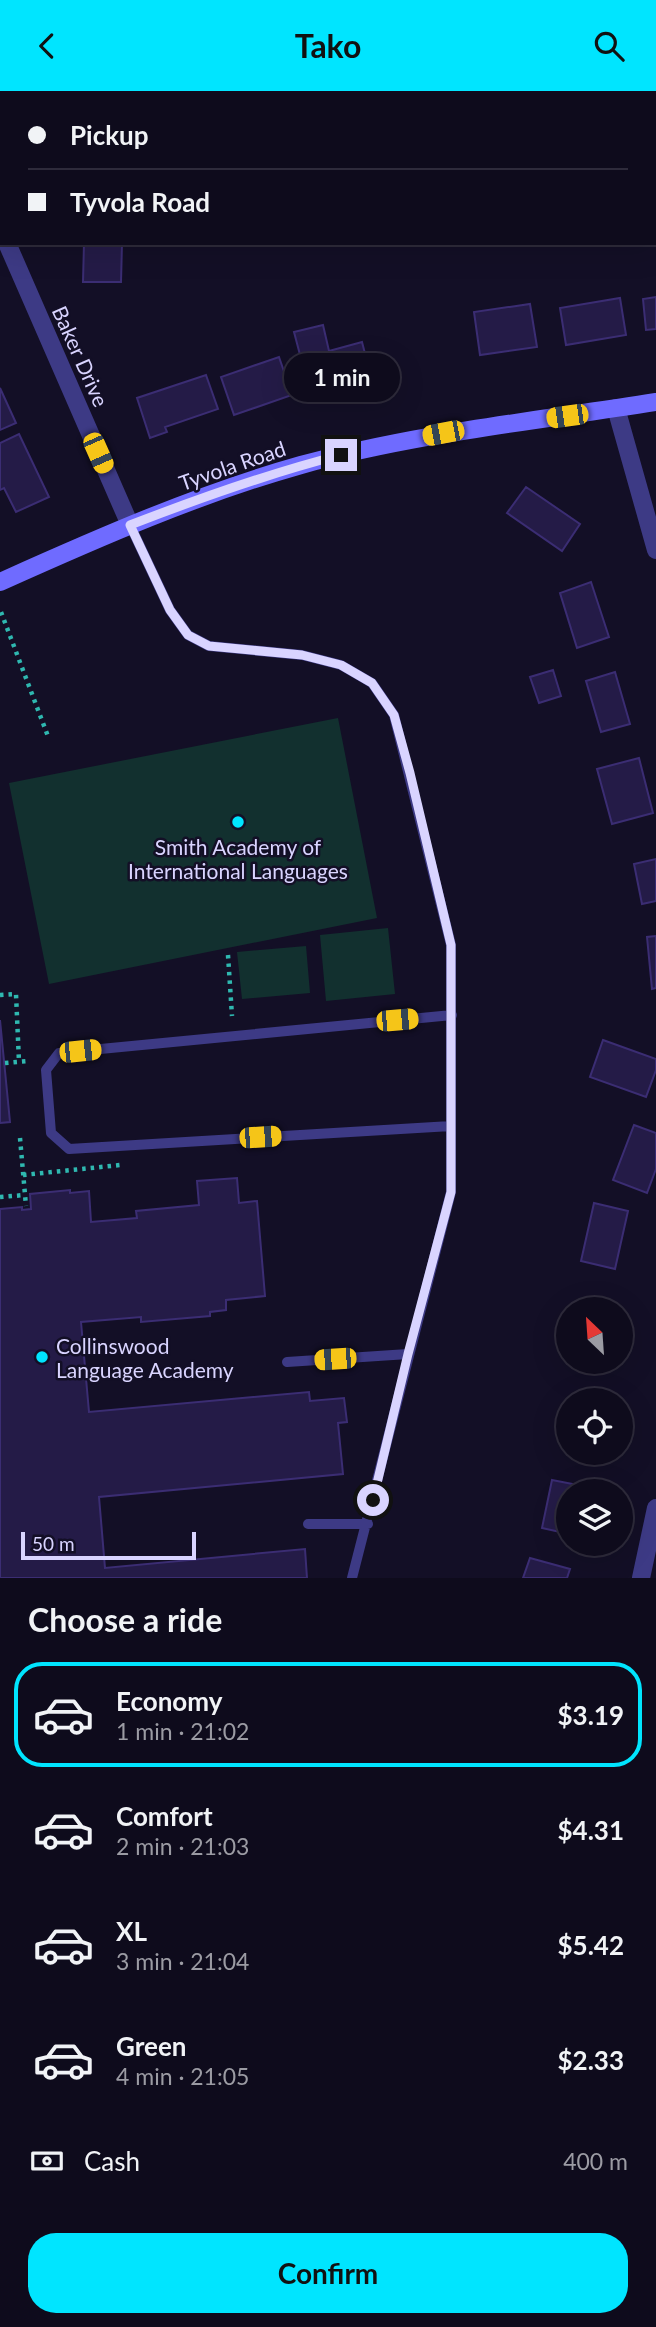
<!DOCTYPE html>
<meta charset="utf-8">
<style>
:root{--surface:#0e0b1c;--page:#171425;--text:#f1f3f6;--muted:#9b9ba3;--line:#2e2b3b;--accent:#00e5ff}
body{margin:0;font-family:Lato,sans-serif;background:var(--page);color:var(--text);height:100vh;display:flex;flex-direction:column;font-size:26px;white-space:nowrap}
*{box-sizing:border-box;margin:0}
p{font-size:23px;color:var(--muted)}
.icon{flex:none;width:38px;height:38px;fill:none;stroke:currentColor;stroke-width:2;stroke-linecap:round;stroke-linejoin:round}
.map{position:relative;height:1487px;overflow:hidden}
.panel{display:flex;flex-direction:column;background:var(--surface);flex:1}
.panel>*{flex:none}
.top-card{position:absolute;left:0px;top:0px;width:656px;height:154px;box-shadow:0 7px 28px #0002,0 0 0 2px var(--line);display:grid;align-content:center;height:154px;padding:0 28px;background:var(--surface)}
.needle{width:46px;rotate:335deg}
.tools{position:absolute;left:556px;top:1206px;display:grid;gap:14px}
.tools a{display:grid;place-items:center;width:77px;height:77px;border-radius:50%;background:var(--surface);box-shadow:0 7px 28px #0002,0 0 0 2px var(--line);font-size:35px}
.scale{position:absolute;left:21px;bottom:18px;width:175px;box-sizing:border-box;padding-left:7px;border:4px solid #d9d4ff;border-top:0;font-size:19px;line-height:24px;white-space:nowrap;color:#d9d4ff;-webkit-text-stroke:5px #130f26;paint-order:stroke}
.end{position:absolute;width:32px;height:32px;margin:-16px;border:9px solid #d9d4ff;background:#111;box-shadow:0 0 0 4px #111}
.from{border-radius:50%}
.bubble{position:absolute;height:49px;border-radius:24px;background:var(--surface);box-shadow:0 7px 28px #0002,0 0 0 2px var(--line);font-size:23px;font-weight:700;line-height:49px;text-align:center}
.car{position:absolute;width:21px;height:42px;margin:-21px -10px;border-radius:9px;box-shadow:0 0 5px 2px #0007;background:linear-gradient(#f5c518 24%,#345 0 40%,#f5c518 0 76%,#345 0 86%,#f5c518 0)}
.top-card b{display:flex;align-items:center;gap:24px;height:66px;font-size:26px}
.top-card b+b{border-top:2px solid var(--line)}
.top-card i{width:18px;height:18px;background:var(--text)}
ul{padding:0;list-style:none}
li{display:flex;align-items:center;gap:21px;height:105px;margin:0 14px 10px;padding:0 14px;border:4px solid transparent;border-radius:28px}
li div{flex:1}
li b{display:block;font-size:26px}
li em{font-style:normal;font-weight:700}
li.selected{border-color:var(--accent)}
li>.icon{width:63px;height:63px;stroke-width:1.5}
h2{padding:0 28px;font-size:32px;line-height:84px}
.pay{display:flex;align-items:center;gap:18px;height:77px;padding:0 28px;font-size:26px}
.pay p{margin-inline-start:auto}
.cta{display:flex;gap:14px;margin-top:auto;padding:14px 28px}
.cta a{flex:1;height:80px;border-radius:28px;background:var(--accent);color:#111;font-size:28px;font-weight:700;line-height:80px;text-align:center}
header{display:flex;justify-content:space-between;align-items:center;height:91px;padding:0 28px;background:var(--accent);color:#111;font-size:32px;font-weight:700}
.map>svg:first-child{display:block}
.green{fill:#12302f}
.building{fill:#241b47;stroke:#3b2d73;stroke-width:2}
.lines{fill:none;stroke-linecap:round;stroke-linejoin:round}
.path{stroke:#2fb8b0;stroke-width:4.5;stroke-dasharray:3.5 5;stroke-linecap:butt}
.lane{stroke:#3d3a85;stroke-width:10}
.street{stroke:#3d3a85;stroke-width:18}
.secondary{stroke:#6f6bff;stroke-width:18}
.route{stroke:#d9d4ff;stroke-width:9}
.poi-dot{fill:#00e5ff;stroke:#130f26;stroke-width:2.5}
.labels{text-anchor:middle;dominant-baseline:central;stroke-width:5;stroke-linejoin:round;paint-order:stroke}
.street-label{font-size:21px;fill:#d9d4ff;stroke:#130f26}
.poi-label{font-size:21px;fill:#d9d4ff;stroke:#130f26}
</style>
<header><svg class="icon" aria-label="back" viewBox="0 0 24 24"><path d="M15 5l-7 7 7 7"/></svg>Tako<svg class="icon" aria-label="search" viewBox="0 0 24 24"><circle cx="10" cy="10" r="6"/><path d="M15 15l6 6"/></svg></header>
<div class="map">
<svg width="656" height="1487" viewBox="0 0 656 1487">
<rect width="100%" height="100%" fill="#130f26"/>
<path class="green" d="M338,627L377,827L49,893L9,692Z
M388,837L395,903L326,910L320,844Z
M306,855L310,902L242,908L237,861Z"/>
<path class="building" d="M84,152H122L121,191H83Z
M656,206V238L646,239L643,208Z
M620,207L626,244L566,254L560,217Z
M530,213L537,256L480,264L474,221Z
M323,234L329,260L362,251L370,282L309,298L294,241Z
M279,266L292,304L234,324L221,286Z
M206,284L218,318L165,336L167,341L150,347L137,307Z
M0,297L16,332L0,339Z
M19,343L49,406L16,421L4,397L0,399V352Z
M526,396L580,433L562,460L507,422Z
M591,491L609,546L577,557L560,502Z
M553,579L561,605L539,612L530,586Z
M615,581L630,633L601,641L586,590Z
M639,667L653,722L612,733L597,678Z
M656,768V810L642,813L634,773Z
M656,845V897L652,898L647,846Z
M0,929L10,1031L0,1032Z
M603,949L656,968V979L646,1006L590,986Z
M634,1034L656,1042V1078L647,1102L613,1089Z
M237,1087L239,1112L257,1110L265,1205L226,1209V1219L210,1221V1225L141,1231V1226L81,1231L89,1321L309,1301L310,1310L344,1307L347,1331L338,1332L343,1383L99,1406L105,1477L305,1458L307,1487H0V1118L22,1116V1119L31,1118L30,1103L70,1099V1102L89,1100L91,1131L137,1127L136,1120L199,1114L197,1090Z
M594,1112L628,1120L615,1178L581,1170Z
M576,1302L606,1309H574Z
M552,1389L583,1395L582,1400H569V1443L542,1437Z
M530,1467L570,1478L567,1487H523Z"/>
<g class="lines">
<path class="path" d="M1,521L49,648
M228,864L232,925
M0,904L16,903L19,971
M5,972L29,970
M20,1047L26,1115
M23,1084L120,1074
M0,1106L25,1104"/>
<path class="lane" d="M130,434L170,519L188,544L209,555L302,564L341,574L372,592L394,624L451,854V1101L352,1487
M451,1035L69,1058L51,1042L46,979L59,962L452,924
M287,1271L408,1263
M308,1433H368"/>
<path class="street" d="M256,2L264,0
M0,81H2
M0,136L2,140
M7,152L130,434
M616,317L656,459
M641,1487L656,1417"/>
<path class="secondary" d="M0,491C98,447 198,403 301,374C417,342 537,330 656,311"/>
</g>
<g class="lines">
<path class="route" d="M341,364C269,382 200,407 130,434L170,519L188,544L209,555L302,564L341,574L372,592L394,624L410,682L451,854V1101L408,1263L373,1409"/>
</g>
<g class="poi-dot">
<circle cx="238" cy="731" r="7"/>
<circle cx="42" cy="1266" r="7"/>
</g>
<g class="labels">
<g class="street-label">
<text transform="translate(81 265) rotate(66)">Baker Drive</text>
<text transform="translate(232 374) rotate(-19)">Tyvola Road</text>
</g>
<g class="poi-label">
<text x="238" y="755">Smith Academy of<tspan x="238" dy="24">International Languages</tspan></text>
<text x="56" y="1254" text-anchor="start">Collinswood<tspan x="56" dy="24">Language Academy</tspan></text>
</g>
</g>
</svg>
<div class="tools">
<a><svg class="needle" viewBox="-14 -14 28 28"><path d="M0-13l5 13h-10z" fill="#e53935"/><path d="M0 13l5-13h-10z" fill="#9b9ba3"/></svg></a>
<a><svg class="icon" aria-label="locate" viewBox="0 0 24 24"><circle cx="12" cy="12" r="6"/><path d="M12 2v4M12 18v4M2 12h4M18 12h4"/></svg></a>
<a><svg class="icon" aria-label="layers" viewBox="0 0 24 24"><path d="M12 4l9 5-9 5-9-5zM3 14l9 5 9-5"/></svg></a>
</div>
<div class="scale">50 m</div>
<i class="end from" style="left:373px;top:1409px"></i>
<i class="end" style="left:341px;top:364px"></i>
<div class="bubble" style="left:284px;top:262px;width:116px">1 min</div>
<i class="car" style="left:567px;top:325px;rotate:262deg"></i>
<i class="car" style="left:443px;top:342px;rotate:259deg"></i>
<i class="car" style="left:98px;top:362px;rotate:156deg"></i>
<i class="car" style="left:397px;top:929px;rotate:85deg"></i>
<i class="car" style="left:80px;top:960px;rotate:84deg"></i>
<i class="car" style="left:260px;top:1046px;rotate:86deg"></i>
<i class="car" style="left:335px;top:1268px;rotate:266deg"></i>
<div class="top-card">
<b><i class="from"></i>Pickup</b>
<b><i></i>Tyvola Road</b>
</div>
</div>
<section class="panel">
<h2>Choose a ride</h2>
<ul>
<li class="selected"><svg class="icon" aria-label="car" viewBox="0 0 24 24"><path d="M5 17H2v-5l4-1 3-4h7l3 4 3 1v5h-3M9 17h6M6 11h13"/><circle cx="7" cy="17" r="2"/><circle cx="17" cy="17" r="2"/></svg><div><b>Economy</b><p>1 min · 21:02</p></div><em>$3.19</em></li>
<li><svg class="icon" aria-label="car" viewBox="0 0 24 24"><path d="M5 17H2v-5l4-1 3-4h7l3 4 3 1v5h-3M9 17h6M6 11h13"/><circle cx="7" cy="17" r="2"/><circle cx="17" cy="17" r="2"/></svg><div><b>Comfort</b><p>2 min · 21:03</p></div><em>$4.31</em></li>
<li><svg class="icon" aria-label="car" viewBox="0 0 24 24"><path d="M5 17H2v-5l4-1 3-4h7l3 4 3 1v5h-3M9 17h6M6 11h13"/><circle cx="7" cy="17" r="2"/><circle cx="17" cy="17" r="2"/></svg><div><b>XL</b><p>3 min · 21:04</p></div><em>$5.42</em></li>
<li><svg class="icon" aria-label="car" viewBox="0 0 24 24"><path d="M5 17H2v-5l4-1 3-4h7l3 4 3 1v5h-3M9 17h6M6 11h13"/><circle cx="7" cy="17" r="2"/><circle cx="17" cy="17" r="2"/></svg><div><b>Green</b><p>4 min · 21:05</p></div><em>$2.33</em></li>
</ul>
<div class="pay"><svg class="icon" aria-label="cash" viewBox="0 0 24 24"><path d="M3 7h18v10H3z"/><circle cx="12" cy="12" r="2"/></svg>Cash<p>400 m</p></div>
<div class="cta"><a>Confirm</a></div>
</section>
